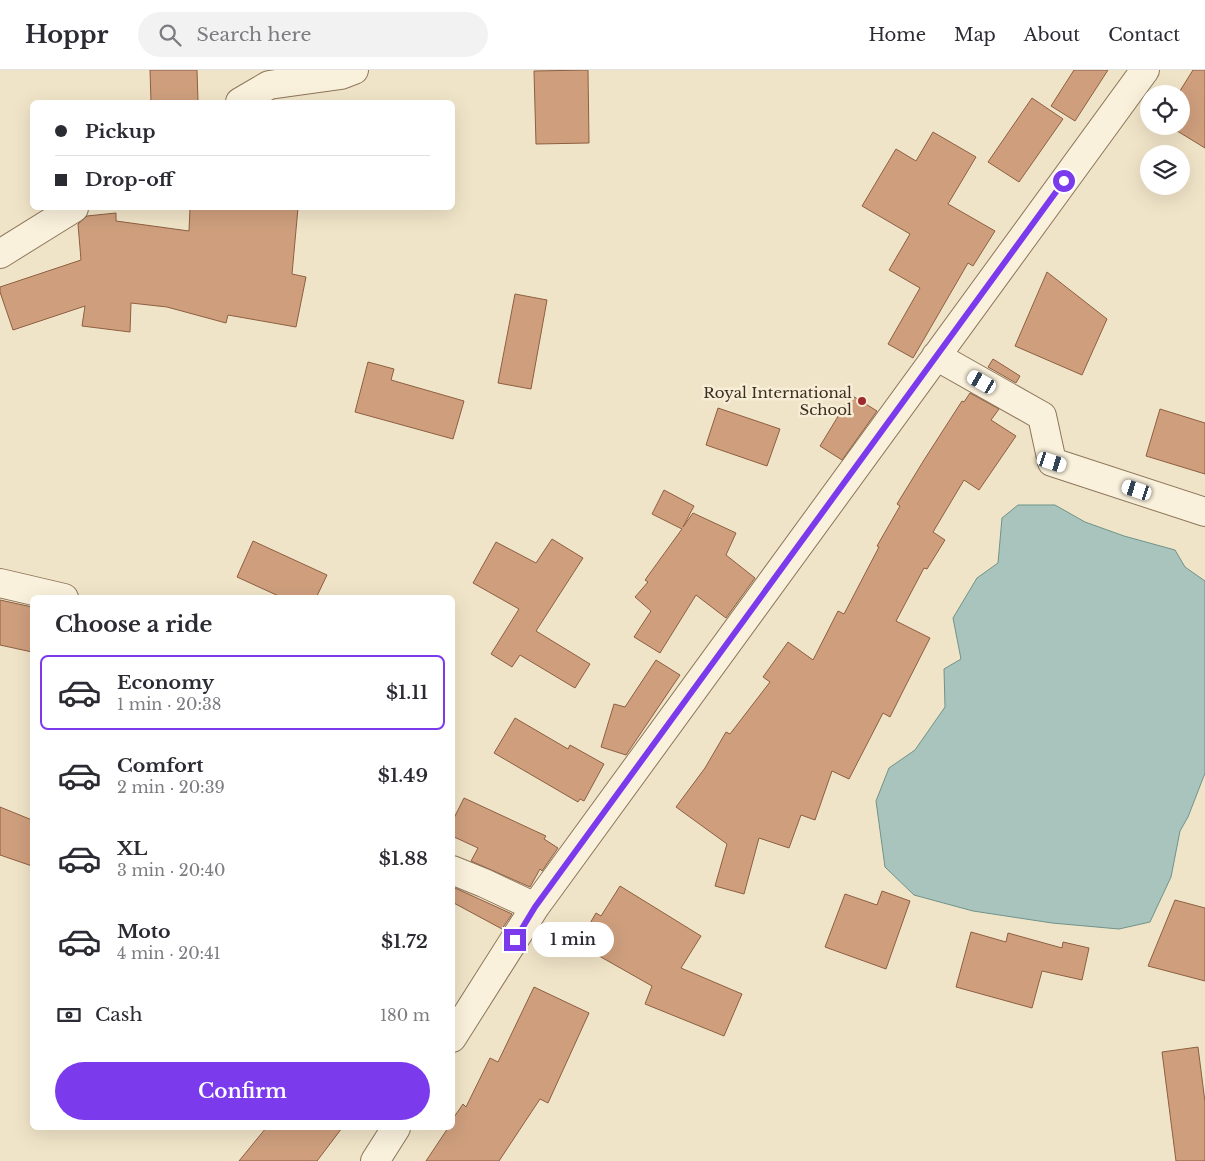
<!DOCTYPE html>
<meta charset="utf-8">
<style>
:root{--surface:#fff;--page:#f2f2f3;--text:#2b2b33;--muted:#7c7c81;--line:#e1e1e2;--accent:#7c3aed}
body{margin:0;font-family:"Libre Baskerville",serif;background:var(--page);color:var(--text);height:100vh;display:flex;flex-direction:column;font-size:19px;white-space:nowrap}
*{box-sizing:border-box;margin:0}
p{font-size:16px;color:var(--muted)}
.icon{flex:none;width:28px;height:28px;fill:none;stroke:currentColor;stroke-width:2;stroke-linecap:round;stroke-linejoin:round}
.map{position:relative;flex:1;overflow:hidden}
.side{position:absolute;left:30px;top:525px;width:425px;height:535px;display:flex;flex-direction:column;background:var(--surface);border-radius:8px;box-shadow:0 5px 20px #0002}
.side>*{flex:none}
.hud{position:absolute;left:30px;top:30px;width:425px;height:110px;border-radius:8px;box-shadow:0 5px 20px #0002;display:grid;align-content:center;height:110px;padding:0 25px;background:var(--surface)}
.controls{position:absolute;left:1140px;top:15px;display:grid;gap:10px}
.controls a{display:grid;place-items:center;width:50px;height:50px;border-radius:50%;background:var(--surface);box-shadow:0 5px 20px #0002;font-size:25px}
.end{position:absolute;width:22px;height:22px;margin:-11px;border:6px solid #7c3aed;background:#fff;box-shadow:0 0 0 2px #fff}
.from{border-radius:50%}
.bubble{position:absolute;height:35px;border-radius:18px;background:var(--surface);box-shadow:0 5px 20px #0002;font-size:16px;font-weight:600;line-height:35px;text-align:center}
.car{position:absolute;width:15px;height:30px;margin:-15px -8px;border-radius:6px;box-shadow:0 0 4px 1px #0007;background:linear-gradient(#fff 24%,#345 0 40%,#fff 0 76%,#345 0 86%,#fff 0)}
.hud b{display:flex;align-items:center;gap:18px;height:48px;font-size:19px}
.hud b+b{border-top:1px solid var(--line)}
.hud i{width:12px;height:12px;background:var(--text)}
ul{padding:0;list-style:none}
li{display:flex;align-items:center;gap:15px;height:75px;margin:0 10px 8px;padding:0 15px;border:2px solid transparent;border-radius:8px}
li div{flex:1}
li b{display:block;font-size:19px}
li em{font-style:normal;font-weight:600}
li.current{border-color:var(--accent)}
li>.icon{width:45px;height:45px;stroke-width:1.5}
h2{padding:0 25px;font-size:22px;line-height:60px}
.pay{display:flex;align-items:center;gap:12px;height:55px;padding:0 25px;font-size:19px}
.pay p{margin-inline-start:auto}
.cta{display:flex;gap:10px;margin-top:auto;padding:10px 25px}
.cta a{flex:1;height:58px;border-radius:30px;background:var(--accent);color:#fff;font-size:20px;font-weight:600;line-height:58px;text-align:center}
header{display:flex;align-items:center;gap:30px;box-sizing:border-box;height:70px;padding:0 25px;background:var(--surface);border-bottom:1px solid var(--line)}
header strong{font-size:24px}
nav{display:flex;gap:28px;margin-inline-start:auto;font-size:18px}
.search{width:350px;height:45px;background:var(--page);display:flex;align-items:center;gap:12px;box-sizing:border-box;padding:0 18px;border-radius:28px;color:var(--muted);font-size:19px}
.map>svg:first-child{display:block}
.water{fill:#a9c4bc;stroke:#6f938a}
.building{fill:#cf9f7d;stroke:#8d5f41}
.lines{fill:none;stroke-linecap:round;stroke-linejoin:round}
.minor-casing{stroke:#8d765c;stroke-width:30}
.minor{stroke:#faf1dc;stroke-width:28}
.route{stroke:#7c3aed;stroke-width:6}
.poi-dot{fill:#9e2a2b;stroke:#f7eed8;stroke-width:2}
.labels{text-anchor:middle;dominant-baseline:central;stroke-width:5;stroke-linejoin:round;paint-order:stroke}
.poi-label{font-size:15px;fill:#3d2e20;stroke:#f7eed8;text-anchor:end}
</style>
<header>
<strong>Hoppr</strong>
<div class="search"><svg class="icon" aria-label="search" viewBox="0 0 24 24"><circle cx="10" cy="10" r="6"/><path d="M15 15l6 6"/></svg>Search here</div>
<nav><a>Home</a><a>Map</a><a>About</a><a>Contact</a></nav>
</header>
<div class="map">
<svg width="1205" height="1091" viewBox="0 0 1205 1091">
<rect width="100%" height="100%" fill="#f0e4c8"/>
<path class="water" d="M1018,435H1055L1085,452L1124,466L1175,480L1185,497L1205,511V703L1188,747L1180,761L1171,807L1150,852L1119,859L1052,853L973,841L914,825L885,797L876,731L889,698L915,680L945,637L944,599L961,589L953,548L977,508L998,493L1002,448Z"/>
<path class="building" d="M150,0H197L198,31L151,32Z
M588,0L589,73L536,74L534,1Z
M1074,0H1108L1075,51L1051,36Z
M1193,0H1205V78L1169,56H1181V24H1178Z
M1032,28L1063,49L1019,112L988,92Z
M933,62L976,87L948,134L995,161L973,196L968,193L913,288L888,274L920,218L889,200L910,164L862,136L896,79L916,91Z
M190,138H298L292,204L306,207L296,257L228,245L226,253L167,237L131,233L130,262L82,256L85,236L13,260L0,222V217L81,190L78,154L87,146L116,143V151L189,161Z
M1047,202L1107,249L1082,305L1015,276Z
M515,224L547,230L531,319L498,313Z
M993,289L1020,306L1016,313L988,297Z
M368,292L394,299L391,310L464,331L453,369L355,342Z
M970,323L999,339L991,350L1016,366L979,420L964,410L933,462L945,470L927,499L924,498L896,551L930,568L903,621L890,647L883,643L849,709L832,701L815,750L801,745L789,778L759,768L744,824L715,816L727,774L676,737L705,698L726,662L730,664L770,612L763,607L788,572L813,590L838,541L844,544L879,477L877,476L900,436L897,434L924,390L962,331L964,332Z
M851,325L877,341L842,390L820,376Z
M718,338L780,359L767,396L706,375Z
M1160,339L1205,353V404L1146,386Z
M664,420L694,436L683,457L693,443L736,463L726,485L755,508L726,548L696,525L660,583L634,567L651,541L635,527L648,512L645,510L682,459L652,444Z
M552,469L583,488L536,561L590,594L575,618L520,585L512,597L491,584L519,539L473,513L496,472L536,493Z
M253,471L327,505L316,528H283L237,507Z
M0,530L32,537V582L0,575Z
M656,590L680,605L626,685L601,677L614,634L625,637Z
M515,648L568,679L570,675L604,694L584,731L580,729L578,732L494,683Z
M464,728L546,766L544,769L558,778L542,801L540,799L530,817L471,791L478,778L452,766V752Z
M0,737L32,750V796L0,785Z
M620,816L701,866L681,898L742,924L724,966L645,934L652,916L578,874L596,843L601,846Z
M455,818L512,844L502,859L452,832V823Z
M882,821L910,831L886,899L825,877L845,824L877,835Z
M1175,830L1205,838V911L1148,896Z
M971,862L1006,872L1008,863L1062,878L1063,872L1089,878L1082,910L1042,901L1032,938L956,917Z
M534,917L589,943L548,1033L540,1029L499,1091H426L448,1058H452V1050L463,1034L466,1037L490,988L498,992Z
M1198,977L1205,1032V1091H1176L1162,982Z
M266,1058H342L317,1091H239Z"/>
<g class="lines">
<defs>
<path id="minor" d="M240,32L269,15L341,5L354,0
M0,184L74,138
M936,286L1042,346L1052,392L1205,442
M0,513L64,528
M452,800L484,813L535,837
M452,968L535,837L1145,0
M375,1091L396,1058"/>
</defs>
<use href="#minor" class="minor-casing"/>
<use href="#minor" class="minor"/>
</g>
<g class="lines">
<path class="route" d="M515,870L535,837L1064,111"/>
</g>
<circle class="poi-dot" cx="862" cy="331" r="5"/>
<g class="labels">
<g class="poi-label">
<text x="852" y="322">Royal International<tspan x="852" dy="17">School</tspan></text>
</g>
</g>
</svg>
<div class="controls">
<a><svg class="icon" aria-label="locate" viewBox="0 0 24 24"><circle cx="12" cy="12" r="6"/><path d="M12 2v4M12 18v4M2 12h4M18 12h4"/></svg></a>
<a><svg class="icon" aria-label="layers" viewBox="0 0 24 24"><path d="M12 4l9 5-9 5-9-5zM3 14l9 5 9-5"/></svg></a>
</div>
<i class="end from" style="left:1064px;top:111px"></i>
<i class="end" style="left:515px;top:870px"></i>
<div class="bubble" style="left:532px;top:852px;width:82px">1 min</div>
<i class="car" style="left:982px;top:312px;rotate:300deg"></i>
<i class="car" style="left:1052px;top:392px;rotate:108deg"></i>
<i class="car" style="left:1137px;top:420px;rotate:288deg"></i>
<div class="hud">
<b><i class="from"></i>Pickup</b>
<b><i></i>Drop-off</b>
</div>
<section class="side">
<h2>Choose a ride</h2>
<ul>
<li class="current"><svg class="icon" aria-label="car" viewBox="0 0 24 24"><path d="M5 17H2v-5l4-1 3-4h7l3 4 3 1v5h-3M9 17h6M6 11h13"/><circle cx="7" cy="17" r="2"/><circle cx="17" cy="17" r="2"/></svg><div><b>Economy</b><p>1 min · 20:38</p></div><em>$1.11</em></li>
<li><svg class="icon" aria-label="car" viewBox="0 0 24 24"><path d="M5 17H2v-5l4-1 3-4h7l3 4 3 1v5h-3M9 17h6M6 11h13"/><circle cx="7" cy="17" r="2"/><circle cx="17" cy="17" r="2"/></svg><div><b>Comfort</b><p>2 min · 20:39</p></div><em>$1.49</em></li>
<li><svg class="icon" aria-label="car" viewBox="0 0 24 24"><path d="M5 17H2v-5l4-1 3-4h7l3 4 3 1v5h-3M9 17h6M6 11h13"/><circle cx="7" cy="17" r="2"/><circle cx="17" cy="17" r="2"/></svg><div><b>XL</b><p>3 min · 20:40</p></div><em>$1.88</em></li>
<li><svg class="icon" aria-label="car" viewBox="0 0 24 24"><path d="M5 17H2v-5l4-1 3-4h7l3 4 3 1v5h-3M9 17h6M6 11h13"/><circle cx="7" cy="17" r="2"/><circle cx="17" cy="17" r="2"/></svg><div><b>Moto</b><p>4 min · 20:41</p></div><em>$1.72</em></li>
</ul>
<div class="pay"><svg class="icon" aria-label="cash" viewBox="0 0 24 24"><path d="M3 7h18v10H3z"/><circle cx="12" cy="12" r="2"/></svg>Cash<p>180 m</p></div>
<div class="cta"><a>Confirm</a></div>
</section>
</div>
